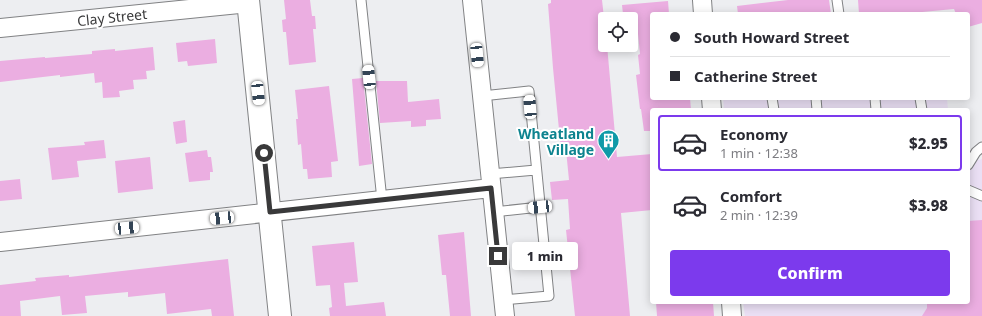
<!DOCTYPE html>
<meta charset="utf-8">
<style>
:root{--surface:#fff;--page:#f2f2f3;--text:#2b2b33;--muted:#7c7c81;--line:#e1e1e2;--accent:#7c3aed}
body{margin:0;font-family:"Noto Sans",sans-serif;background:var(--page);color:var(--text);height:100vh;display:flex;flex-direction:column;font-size:15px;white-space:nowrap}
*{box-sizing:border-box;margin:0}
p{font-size:13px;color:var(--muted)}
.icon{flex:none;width:22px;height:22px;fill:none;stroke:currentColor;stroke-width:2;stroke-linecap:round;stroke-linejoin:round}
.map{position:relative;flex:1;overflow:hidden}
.drawer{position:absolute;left:650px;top:108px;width:320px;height:196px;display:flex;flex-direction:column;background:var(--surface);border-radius:4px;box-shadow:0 2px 10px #0003}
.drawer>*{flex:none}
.guide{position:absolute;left:650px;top:12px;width:320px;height:88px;border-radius:4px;box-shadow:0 2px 10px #0003;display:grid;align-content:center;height:88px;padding:0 20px;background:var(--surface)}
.tools{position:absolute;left:598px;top:12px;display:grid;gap:8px}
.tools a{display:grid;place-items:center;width:40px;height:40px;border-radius:4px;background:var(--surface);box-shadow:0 2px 10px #0003;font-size:20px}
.end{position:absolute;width:18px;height:18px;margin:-9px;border:5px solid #39393a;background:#fff;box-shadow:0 0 0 2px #fff}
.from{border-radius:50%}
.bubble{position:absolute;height:28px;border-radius:4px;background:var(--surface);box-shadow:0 2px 10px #0003;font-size:13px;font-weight:800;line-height:28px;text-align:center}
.car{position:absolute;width:12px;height:24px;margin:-12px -6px;border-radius:5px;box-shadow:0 0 3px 1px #0007;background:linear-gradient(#fff 24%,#345 0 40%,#fff 0 76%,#345 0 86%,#fff 0)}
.guide b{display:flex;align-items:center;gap:14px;height:38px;font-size:15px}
.guide b+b{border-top:1px solid var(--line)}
.guide i{width:10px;height:10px;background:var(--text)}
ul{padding:7px 0 0;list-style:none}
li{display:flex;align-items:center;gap:12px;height:56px;margin:0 8px 6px;padding:0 12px;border:2px solid transparent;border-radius:4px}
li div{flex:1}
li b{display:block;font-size:15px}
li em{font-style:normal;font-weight:800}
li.active{border-color:var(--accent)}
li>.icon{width:36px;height:36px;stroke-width:1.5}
.cta{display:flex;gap:8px;margin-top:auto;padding:8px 20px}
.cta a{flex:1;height:46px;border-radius:4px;background:var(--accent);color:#fff;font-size:16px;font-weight:800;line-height:46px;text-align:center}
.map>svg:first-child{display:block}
.commercial{fill:#eadff4}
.building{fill:#ebaee1}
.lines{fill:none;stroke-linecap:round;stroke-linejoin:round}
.lane-casing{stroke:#818284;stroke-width:11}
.street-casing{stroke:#818284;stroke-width:20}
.secondary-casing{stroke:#818284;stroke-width:24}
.lane{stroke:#fff;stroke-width:9}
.street{stroke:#fff;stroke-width:18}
.secondary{stroke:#fff;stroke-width:22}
.route{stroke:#39393a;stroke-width:5}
.labels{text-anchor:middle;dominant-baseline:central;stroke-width:4;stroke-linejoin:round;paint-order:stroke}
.street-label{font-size:14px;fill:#39393a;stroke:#fff}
.culture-label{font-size:14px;font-weight:bold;fill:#0d838f;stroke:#fff;text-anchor:end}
</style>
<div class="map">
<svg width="982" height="316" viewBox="0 0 982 316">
<rect width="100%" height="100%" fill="#edeef1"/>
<path class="commercial" d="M723,98H947L948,110H724Z
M968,148L979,160L982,159V316H745L743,302H968Z"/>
<path class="building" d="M284,0H310L312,16H315L316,29H313L316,62L289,65L286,32H283L282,20L286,19Z
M551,0H602L605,27V45H607L617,157L652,154V210L621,213L630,316H575L566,230L570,229L568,199L552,200L550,182L569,180L566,150H561L553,68L548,4L551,3Z
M788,0H829L831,14H738L737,6Z
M858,0H982V23L968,27V14H956L954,9L901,14H859Z
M668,1L669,14H652V98H690L691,110H652V131H644L641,109H640L636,75L640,74L638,55L640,54L636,14H623L622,5Z
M215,39L217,63L188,66L187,61L178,62L176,43Z
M153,47L155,70L146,71L147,79L133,80L134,89L119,91L120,97L103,98L102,82L95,83L94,73L60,77V75L0,82V61L45,57V58L92,54V51L115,49V51Z
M363,78L372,164L359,166L352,79Z
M376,81H407L408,102L439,99L441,119L426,120V126L411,127V121L380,123Z
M329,86L338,161L331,162L332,177L308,179L307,169H303L301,144L298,145L296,119H298L295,90Z
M185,120L187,142L176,144L173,122Z
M104,140L106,158L77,161L79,177L52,180L48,148L85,145L84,142Z
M207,150L208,157H211L213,172H210V180L189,182L185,153Z
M150,157L153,189L118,193L115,161Z
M20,179L22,199L0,201V181Z
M982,220V316H922L927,308V302H968V221Z
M464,232L471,316H450L446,275H442L438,235Z
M354,242L358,282L344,283L346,306L384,302L386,316H330L329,308L332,307L330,285L316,286L312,246Z
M228,259L234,316H212L211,309L167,314L165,293L128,297V292L85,296L87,313L62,315L60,296L20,301L21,316H0V285L36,281L35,278L69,275V277Z
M656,302H713L714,316H657Z"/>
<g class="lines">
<defs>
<path id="lane" d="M361,0L382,200
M837,0L839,14
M482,96L529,91L549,296L503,300
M772,98L774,110
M816,98L817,110
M875,98L876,110
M920,98L922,110
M968,165L976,152L982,147
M490,174L536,170
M968,190L982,196
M493,212L540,207"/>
<path id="street" d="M472,0L505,316
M702,0L703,14
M0,28L249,3
M711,98L712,110
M0,242L491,188
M731,302L732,316"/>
<path id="secondary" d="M248,0L280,316"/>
</defs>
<use href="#lane" class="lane-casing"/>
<use href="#street" class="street-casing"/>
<use href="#secondary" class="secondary-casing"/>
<use href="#lane" class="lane"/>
<use href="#street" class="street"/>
<use href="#secondary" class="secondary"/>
</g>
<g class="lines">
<path class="route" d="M264,153L270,212L491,188L498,256"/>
</g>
<defs>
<symbol id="building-pin" viewBox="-11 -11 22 30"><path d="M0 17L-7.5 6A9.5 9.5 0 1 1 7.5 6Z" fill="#0f9aa8" stroke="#fff"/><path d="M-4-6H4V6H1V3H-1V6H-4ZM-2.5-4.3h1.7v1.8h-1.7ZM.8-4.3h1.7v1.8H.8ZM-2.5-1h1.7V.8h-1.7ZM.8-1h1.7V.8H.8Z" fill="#fff"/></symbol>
</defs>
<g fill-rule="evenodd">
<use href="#building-pin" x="596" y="128" width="25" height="34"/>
</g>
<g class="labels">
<g class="street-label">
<text transform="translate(112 17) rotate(-6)">Clay Street</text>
</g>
<g class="culture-label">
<text x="594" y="133">Wheatland<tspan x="594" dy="16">Village</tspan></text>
</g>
</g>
</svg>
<div class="tools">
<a><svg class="icon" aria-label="locate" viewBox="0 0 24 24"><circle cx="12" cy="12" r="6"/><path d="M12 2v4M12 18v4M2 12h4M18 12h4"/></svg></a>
</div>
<i class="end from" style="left:264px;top:153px"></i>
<i class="end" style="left:498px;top:256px"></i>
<div class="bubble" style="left:512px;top:242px;width:66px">1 min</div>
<i class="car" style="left:477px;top:55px;rotate:174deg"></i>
<i class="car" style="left:369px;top:77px;rotate:354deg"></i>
<i class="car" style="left:258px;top:93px;rotate:174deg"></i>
<i class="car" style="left:530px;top:107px;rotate:355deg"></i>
<i class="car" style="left:540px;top:207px;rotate:264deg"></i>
<i class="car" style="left:222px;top:218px;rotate:264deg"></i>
<i class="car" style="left:127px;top:228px;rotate:84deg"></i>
<div class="guide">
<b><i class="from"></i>South Howard Street</b>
<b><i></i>Catherine Street</b>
</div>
<section class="drawer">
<ul>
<li class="active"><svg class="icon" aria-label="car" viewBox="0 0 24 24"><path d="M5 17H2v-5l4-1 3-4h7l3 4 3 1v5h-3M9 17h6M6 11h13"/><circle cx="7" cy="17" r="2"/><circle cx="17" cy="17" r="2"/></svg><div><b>Economy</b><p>1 min · 12:38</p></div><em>$2.95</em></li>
<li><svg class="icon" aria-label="car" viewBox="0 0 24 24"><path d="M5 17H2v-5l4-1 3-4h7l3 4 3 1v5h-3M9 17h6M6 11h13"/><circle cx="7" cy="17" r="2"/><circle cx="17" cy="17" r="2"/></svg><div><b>Comfort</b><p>2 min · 12:39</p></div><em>$3.98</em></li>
</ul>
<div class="cta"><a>Confirm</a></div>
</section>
</div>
